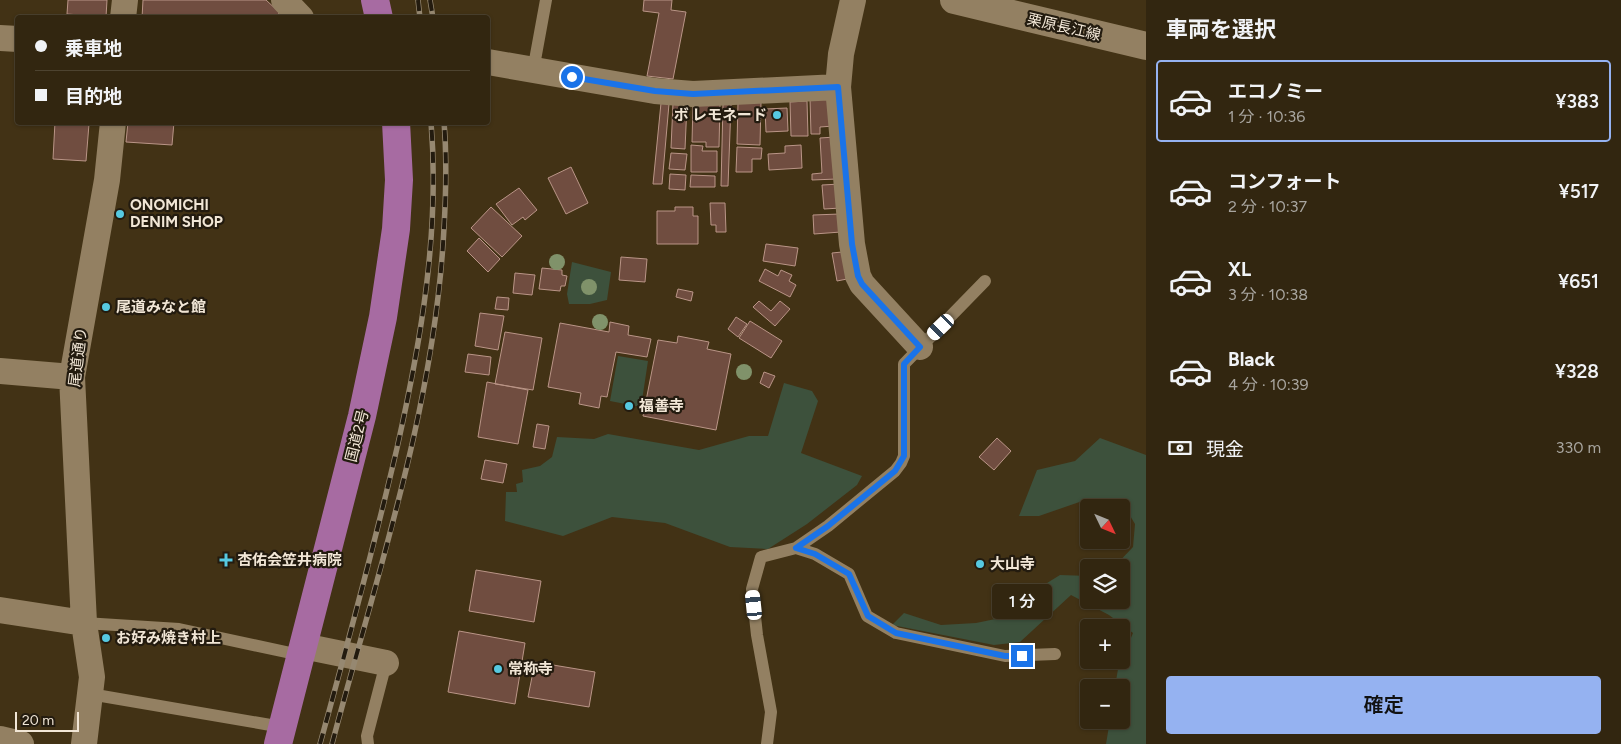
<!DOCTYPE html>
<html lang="ja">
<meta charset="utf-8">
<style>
:root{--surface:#322610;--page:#3d321e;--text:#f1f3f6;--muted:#a8a59f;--line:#4d4330;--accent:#95b2f1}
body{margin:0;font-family:Figtree,"Noto Sans JP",sans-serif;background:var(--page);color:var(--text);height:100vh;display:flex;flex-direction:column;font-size:19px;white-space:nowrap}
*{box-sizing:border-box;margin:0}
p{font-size:16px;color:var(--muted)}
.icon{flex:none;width:28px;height:28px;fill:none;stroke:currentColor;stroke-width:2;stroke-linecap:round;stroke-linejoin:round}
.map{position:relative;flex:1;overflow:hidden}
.drawer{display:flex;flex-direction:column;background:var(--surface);width:475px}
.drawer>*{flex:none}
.banner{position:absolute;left:15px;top:15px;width:475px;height:110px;border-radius:5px;box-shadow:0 1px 4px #0004,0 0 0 1px var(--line);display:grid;align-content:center;height:110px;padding:0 20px;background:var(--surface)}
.needle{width:32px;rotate:133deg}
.buttons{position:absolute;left:1080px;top:499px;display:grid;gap:10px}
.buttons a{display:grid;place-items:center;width:50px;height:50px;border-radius:5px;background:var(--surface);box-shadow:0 1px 4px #0004,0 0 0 1px var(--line);font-size:25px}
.scale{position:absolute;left:15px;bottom:12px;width:64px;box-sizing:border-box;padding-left:5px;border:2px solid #f1e6d6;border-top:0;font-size:14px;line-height:18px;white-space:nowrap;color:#f1e6d6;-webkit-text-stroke:4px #231b0f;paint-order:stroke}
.end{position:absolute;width:22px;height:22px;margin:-11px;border:6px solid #1a73e8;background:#fff;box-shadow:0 0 0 2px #fff}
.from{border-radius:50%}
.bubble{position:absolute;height:35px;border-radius:5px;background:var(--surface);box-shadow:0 1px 4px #0004,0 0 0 1px var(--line);font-size:16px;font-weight:600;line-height:35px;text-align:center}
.car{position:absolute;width:15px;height:30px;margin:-15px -8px;border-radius:6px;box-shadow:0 0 4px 1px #0007;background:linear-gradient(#fff 24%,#345 0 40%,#fff 0 76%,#345 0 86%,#fff 0)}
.banner b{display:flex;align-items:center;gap:18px;height:48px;font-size:19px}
.banner b+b{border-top:1px solid var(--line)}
.banner i{width:12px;height:12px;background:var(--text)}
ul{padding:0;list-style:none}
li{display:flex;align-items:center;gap:15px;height:82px;margin:0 10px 8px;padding:0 10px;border:2px solid transparent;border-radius:5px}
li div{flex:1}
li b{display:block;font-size:19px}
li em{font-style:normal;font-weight:600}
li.current{border-color:var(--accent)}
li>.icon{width:45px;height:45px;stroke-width:1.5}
h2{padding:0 20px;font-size:22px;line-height:60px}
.pay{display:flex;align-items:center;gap:12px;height:55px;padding:0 20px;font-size:19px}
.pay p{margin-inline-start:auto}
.primary-button{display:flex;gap:10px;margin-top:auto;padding:10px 20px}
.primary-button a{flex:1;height:58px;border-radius:5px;background:var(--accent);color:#111;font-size:20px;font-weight:600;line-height:58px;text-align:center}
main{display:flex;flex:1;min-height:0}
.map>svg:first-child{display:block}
.green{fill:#3d513c}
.building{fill:#704d40;stroke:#ba9587}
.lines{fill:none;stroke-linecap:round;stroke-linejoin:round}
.lane{stroke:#938062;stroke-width:12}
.street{stroke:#938062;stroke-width:26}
.secondary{stroke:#938062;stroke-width:28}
.highway{stroke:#a76ba2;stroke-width:28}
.rail-casing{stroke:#968871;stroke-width:5.5}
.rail{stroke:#231b0f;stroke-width:4;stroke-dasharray:11;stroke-linecap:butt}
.tree{fill:#80926a}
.route{stroke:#1a73e8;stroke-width:6}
.poi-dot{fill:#56c9e1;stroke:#231b0f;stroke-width:2}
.labels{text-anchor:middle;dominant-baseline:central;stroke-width:4.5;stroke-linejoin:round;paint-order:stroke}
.street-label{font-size:15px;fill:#f1e6d6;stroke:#231b0f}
.poi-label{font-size:15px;font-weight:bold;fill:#f1e6d6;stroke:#231b0f;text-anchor:start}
</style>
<main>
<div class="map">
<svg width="1146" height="744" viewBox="0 0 1146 744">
<rect width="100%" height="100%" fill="#423215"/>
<path class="green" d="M572,262L611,272L607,300L590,304H569L567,294Z
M618,356L648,361L641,407L610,401Z
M784,383L812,391L818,401L801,453L862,476L857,485L807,524L768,549L730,547L665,523L612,517L563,536L505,521L506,492H517L516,484L523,482L522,470L540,466L552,457L557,437L594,439L608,434L699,450L749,436H768Z
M1100,438L1146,455V744H1106L1110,720H1121V688L1115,687L1118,669L1133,633L1109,615L1071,595L1020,642L994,645L892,625L904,613L941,625L976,623L1010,616L1026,596L1060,575L1089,576V600H1121V568L1114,567L1133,547L1135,524L1126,509L1091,498L1039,516H1019L1037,470L1075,461Z"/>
<path class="building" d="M68,0H107L106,17L67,14Z
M143,0H266L279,12L278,18H142Z
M644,0H672L671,10L686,12L673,79L647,76L659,13L643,11Z
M833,98L834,126L820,127V134H811L810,99Z
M807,101L808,136H791L790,102Z
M738,102H761L760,145L737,144Z
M661,103L669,104L662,184H653Z
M673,103L687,104L685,149L671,148Z
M693,103L720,104L719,147H706V142H692Z
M723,104H731L728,186H721Z
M787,108L788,131L766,132L765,109Z
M55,122L89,124L86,161L53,159Z
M128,122H174L172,145L126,142Z
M835,137L837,179L812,180V174L822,173L820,138Z
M691,145L703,146L702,151H717V172H691Z
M801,145L802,168L769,170L768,154L785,153V146Z
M737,147L762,148L761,159H752V172H736Z
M671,153L687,154L685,170L669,169Z
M571,167L588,203L566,214L548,178Z
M670,174L686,175L685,190L669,189Z
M691,175L715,176V187H690Z
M840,184L841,208L824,209L822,185Z
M519,188L537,210L525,220L523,217L512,225L496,204Z
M710,203H725L726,232H716V225H711Z
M491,207L522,236L502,257L471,228Z
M675,207H693V216H698V244H657V211H675Z
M840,214L841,232L814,234L813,215Z
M479,238L500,259L488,272L467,251Z
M766,244L798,248L795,266L763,261Z
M842,252L847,279L837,281L832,253Z
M621,257L647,259L645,282L619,280Z
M542,268L562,270V275L567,276L565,286H561L560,291L539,289Z
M765,269L778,276L781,270L792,275L789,281L796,285L790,297L759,281Z
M515,273L535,275L532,295L513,293Z
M678,289L693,292L691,301L676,297Z
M497,297L509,298L508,310L495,309Z
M759,301L771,311L780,301L790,309L775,326L753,307Z
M480,313L504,316L498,350L475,346Z
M736,317L747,324L738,337L728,329Z
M750,321L782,341L771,358L739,338Z
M610,322L629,326L628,335L651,339L647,357L616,352L607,397L601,396L599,408L579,404L581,393L548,387L560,323L609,332Z
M505,332L542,338L533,390L495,384Z
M678,336L709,342L707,349L731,354L716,430L643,416L658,340L677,343Z
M468,354L491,357L489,375L465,372Z
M764,372L775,376L769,388L760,383Z
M487,382L528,390L518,444L478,437Z
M537,424L549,426L545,449L533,447Z
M997,438L1011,451L994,470L979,457Z
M485,460L507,464L503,483L481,479Z
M476,570L541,581L534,622L469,611Z
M459,631L525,643L515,704L448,692Z
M535,662L595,672L589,707L528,697Z"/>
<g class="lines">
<path class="lane" d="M533,71L546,0
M796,548L815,554L849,574L867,616L896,633L1005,656L1055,654
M84,623L179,629L300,655
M90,694L282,727
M368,744L367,736L386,663
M767,744L771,712L757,635L752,589L761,557L796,548L828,526L895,471L901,463L904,456V364L985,281"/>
<path class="street" d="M284,0L301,18
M853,0L841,54L838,87L852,244L858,276L862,284L920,347
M123,18L125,0
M0,38L18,39
M488,62L655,91L693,94L838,87
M0,371L72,377
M0,610L84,623
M303,646L386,663
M0,739L21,744
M84,744L92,677L84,623L72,377L107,180L113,122"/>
<path class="secondary" d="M954,0L1146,46"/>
<path class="highway" d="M375,0L379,18
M278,744L362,416L383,317L396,229L399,180L396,122"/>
<defs>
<path id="rail" d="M418,0L420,18
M430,0L433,18
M320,744C347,646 374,547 397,448C421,341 440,232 431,122
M332,744C377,574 435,405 444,228C446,193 447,158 444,122"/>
</defs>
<use href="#rail" class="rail-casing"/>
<use href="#rail" class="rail"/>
</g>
<g class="tree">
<circle cx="557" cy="262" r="8"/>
<circle cx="589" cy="287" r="8"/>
<circle cx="600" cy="322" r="8"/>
<circle cx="744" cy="372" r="8"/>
</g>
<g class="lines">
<path class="route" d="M572,77L655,91L693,94L838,87L852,244L858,276L862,284L920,347L904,364V456L895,471L828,526L796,548L815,554L849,574L868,616L896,633L1005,656H1022"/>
</g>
<g class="poi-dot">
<circle cx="777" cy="115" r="5"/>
<circle cx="120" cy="214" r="5"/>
<circle cx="106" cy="307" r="5"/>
<circle cx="629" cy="406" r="5"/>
<path d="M223.5 552.5h5v5h5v5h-5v5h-5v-5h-5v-5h5z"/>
<circle cx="980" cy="564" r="5"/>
<circle cx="106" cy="638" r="5"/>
<circle cx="498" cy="669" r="5"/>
</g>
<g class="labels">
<g class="street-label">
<text transform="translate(1064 27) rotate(13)">栗原長江線</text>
<text transform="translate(78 357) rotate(-83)">尾道通り</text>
<text transform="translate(357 436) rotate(-76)">国道2号</text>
</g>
<g class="poi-label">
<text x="767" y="115" text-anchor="end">ボ レモネード</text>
<text x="130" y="205">ONOMICHI<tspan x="130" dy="17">DENIM SHOP</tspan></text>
<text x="116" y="307">尾道みなと館</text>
<text x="639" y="406">福善寺</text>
<text x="237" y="560">杏佑会笠井病院</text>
<text x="990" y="564">大山寺</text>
<text x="116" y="638">お好み焼き村上</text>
<text x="508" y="669">常称寺</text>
</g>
</g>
</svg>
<div class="buttons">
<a><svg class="needle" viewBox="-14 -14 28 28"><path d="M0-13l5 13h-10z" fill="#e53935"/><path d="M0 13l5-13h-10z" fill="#a8a59f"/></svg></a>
<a><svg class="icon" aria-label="layers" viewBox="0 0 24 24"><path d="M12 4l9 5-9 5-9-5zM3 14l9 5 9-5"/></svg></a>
<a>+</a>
<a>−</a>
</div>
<div class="scale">20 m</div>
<i class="end from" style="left:572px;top:77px"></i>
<i class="end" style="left:1022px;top:656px"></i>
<div class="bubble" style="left:992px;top:584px;width:60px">1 分</div>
<i class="car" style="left:941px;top:327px;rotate:226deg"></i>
<i class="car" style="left:754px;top:605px;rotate:354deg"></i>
<div class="banner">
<b><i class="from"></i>乗車地</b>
<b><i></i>目的地</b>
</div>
</div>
<section class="drawer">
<h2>車両を選択</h2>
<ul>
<li class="current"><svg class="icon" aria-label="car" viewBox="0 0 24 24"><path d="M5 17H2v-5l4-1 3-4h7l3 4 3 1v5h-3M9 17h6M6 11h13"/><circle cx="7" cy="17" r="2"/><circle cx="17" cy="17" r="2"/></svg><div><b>エコノミー</b><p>1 分 · 10:36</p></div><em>¥383</em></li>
<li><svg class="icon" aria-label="car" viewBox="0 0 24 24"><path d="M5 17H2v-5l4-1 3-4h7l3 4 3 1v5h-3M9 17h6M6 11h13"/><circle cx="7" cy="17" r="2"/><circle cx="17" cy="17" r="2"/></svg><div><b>コンフォート</b><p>2 分 · 10:37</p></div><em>¥517</em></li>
<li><svg class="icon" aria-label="car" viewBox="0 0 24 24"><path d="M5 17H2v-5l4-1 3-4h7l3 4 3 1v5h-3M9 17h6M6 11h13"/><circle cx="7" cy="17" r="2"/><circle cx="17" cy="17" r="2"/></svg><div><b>XL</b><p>3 分 · 10:38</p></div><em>¥651</em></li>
<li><svg class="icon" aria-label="car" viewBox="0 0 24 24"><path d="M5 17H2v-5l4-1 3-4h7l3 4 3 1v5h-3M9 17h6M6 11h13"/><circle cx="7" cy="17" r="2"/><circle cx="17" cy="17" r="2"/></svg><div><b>Black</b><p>4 分 · 10:39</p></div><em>¥328</em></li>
</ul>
<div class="pay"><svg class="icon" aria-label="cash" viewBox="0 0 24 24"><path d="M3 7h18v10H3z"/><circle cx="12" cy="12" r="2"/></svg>現金<p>330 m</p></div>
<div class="primary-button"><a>確定</a></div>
</section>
</main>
